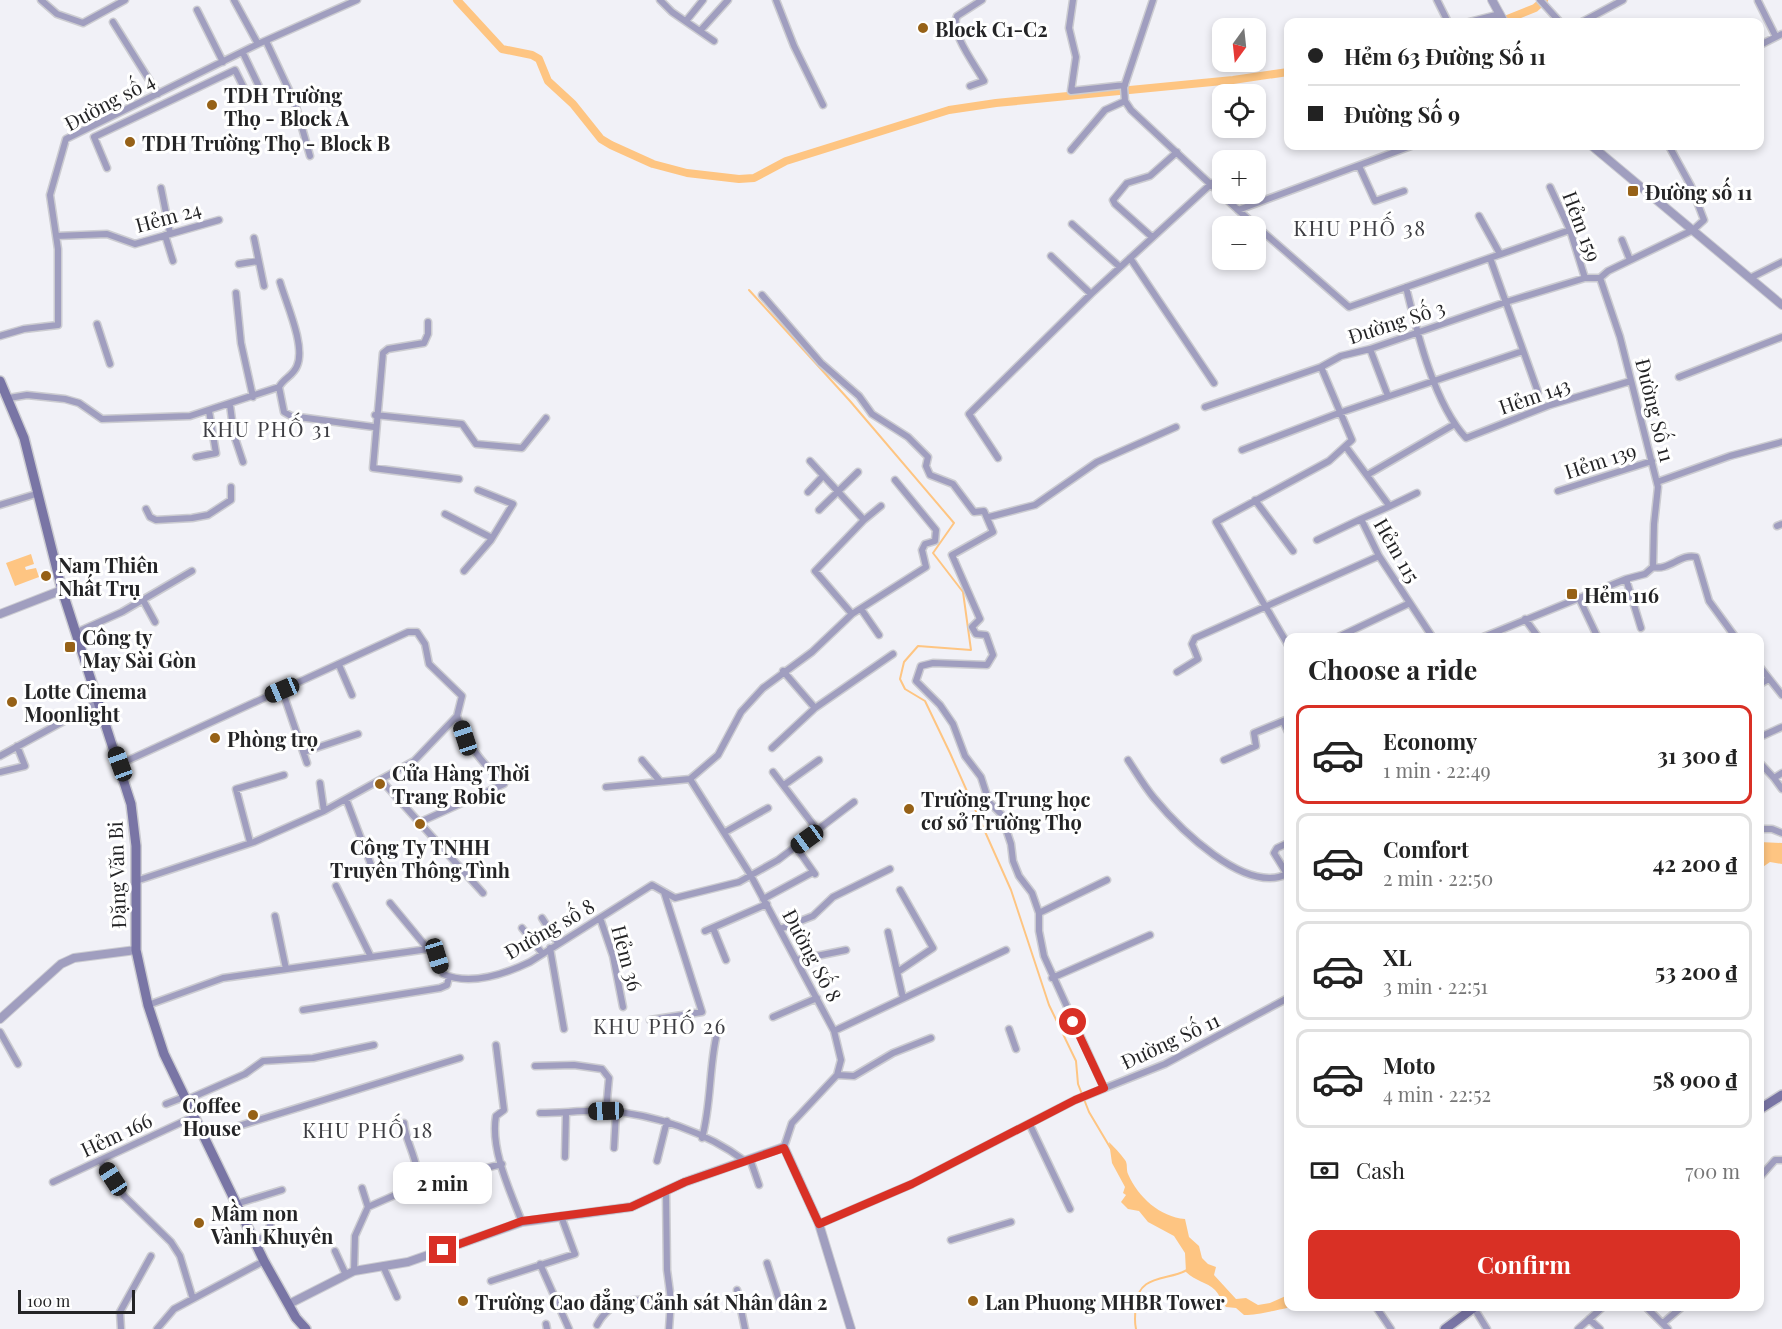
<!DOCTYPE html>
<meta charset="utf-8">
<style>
:root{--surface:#fff;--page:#f2f2f2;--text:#222;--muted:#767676;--line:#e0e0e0;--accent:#d93025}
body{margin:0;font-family:"Playfair Display",serif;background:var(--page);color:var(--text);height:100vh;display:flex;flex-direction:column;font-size:22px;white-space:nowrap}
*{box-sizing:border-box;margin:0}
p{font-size:20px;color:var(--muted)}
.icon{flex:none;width:33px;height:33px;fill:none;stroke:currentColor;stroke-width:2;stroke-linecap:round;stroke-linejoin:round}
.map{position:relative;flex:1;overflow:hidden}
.sheet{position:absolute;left:1284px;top:633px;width:480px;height:678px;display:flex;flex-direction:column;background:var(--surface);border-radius:12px;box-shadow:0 3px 9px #0003}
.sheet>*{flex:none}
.hud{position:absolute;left:1284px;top:18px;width:480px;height:132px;border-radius:12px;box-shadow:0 3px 9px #0003;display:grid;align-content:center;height:132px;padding:0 24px;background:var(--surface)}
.needle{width:39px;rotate:195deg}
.buttons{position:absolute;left:1212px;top:18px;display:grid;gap:12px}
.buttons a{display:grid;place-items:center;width:54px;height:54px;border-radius:12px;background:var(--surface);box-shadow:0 3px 9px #0003;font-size:30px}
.scale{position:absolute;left:18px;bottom:15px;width:117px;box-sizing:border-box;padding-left:6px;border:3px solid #242426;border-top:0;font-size:16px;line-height:21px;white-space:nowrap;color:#242426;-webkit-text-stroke:4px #fff;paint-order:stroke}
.end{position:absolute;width:27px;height:27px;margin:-14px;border:8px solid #d93025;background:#fff;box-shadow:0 0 0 3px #fff}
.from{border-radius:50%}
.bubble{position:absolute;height:42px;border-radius:12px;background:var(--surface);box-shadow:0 3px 9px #0003;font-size:20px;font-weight:700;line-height:42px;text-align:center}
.car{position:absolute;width:18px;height:36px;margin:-18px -9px;border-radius:8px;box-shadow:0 0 4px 2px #0007;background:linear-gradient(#222 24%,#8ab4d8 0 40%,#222 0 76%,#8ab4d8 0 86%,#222 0)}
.hud b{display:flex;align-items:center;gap:21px;height:57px;font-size:22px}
.hud b+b{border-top:2px solid var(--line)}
.hud i{width:15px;height:15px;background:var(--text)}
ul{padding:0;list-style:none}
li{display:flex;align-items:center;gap:18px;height:99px;margin:0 12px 9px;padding:0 12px;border:3px solid var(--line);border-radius:12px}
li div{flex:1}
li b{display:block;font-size:22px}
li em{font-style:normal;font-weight:700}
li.active{border-color:var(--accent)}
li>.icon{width:54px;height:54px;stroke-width:1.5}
h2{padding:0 24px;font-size:27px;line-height:72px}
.pay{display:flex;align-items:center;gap:15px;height:66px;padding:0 24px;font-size:22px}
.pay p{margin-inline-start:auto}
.action{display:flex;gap:12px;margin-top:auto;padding:12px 24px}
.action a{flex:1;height:69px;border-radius:12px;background:var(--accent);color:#fff;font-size:24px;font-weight:700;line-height:69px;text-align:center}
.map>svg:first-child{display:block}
.water{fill:#fec582}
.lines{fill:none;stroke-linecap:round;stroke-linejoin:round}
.stream{stroke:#fec582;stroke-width:2}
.canal{stroke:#fec582;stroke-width:8}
.minor-casing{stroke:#ccccd1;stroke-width:9}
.tertiary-casing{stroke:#ccccd1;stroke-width:10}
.secondary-casing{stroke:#ccccd1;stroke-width:12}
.minor{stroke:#a09ebf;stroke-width:6}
.tertiary{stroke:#a09ebf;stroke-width:8}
.secondary{stroke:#7975a5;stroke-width:9}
.route{stroke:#d93025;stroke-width:8}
.poi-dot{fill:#966117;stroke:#fff;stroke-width:2}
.labels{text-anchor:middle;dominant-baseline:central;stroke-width:6;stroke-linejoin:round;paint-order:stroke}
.poi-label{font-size:20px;font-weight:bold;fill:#242426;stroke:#fff;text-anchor:start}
.street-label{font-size:20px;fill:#242426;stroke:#fff}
.neighbourhood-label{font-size:21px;letter-spacing:1.5px;fill:#3d3d42;stroke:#fff}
</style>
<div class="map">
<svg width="1782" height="1329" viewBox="0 0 1782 1329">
<rect width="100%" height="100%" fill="#f1f1f7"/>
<path class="water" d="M31,554L34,564L25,567L26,570L36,568L39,577L15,586L6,563Z
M1760,842L1782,843V864L1770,862L1760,869Z
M1109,1142C1114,1147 1120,1153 1125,1160C1128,1164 1126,1169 1128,1174C1138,1197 1160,1217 1185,1219L1189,1237L1199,1246L1202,1258L1208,1264L1216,1267L1214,1275L1236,1299L1246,1298L1258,1305L1270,1303L1288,1295V1306L1291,1307C1283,1309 1251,1316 1244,1315L1236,1308L1226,1307C1221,1302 1220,1295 1215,1290C1207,1282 1195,1281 1186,1272L1185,1253L1174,1236L1148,1222L1139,1211L1128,1209L1121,1202L1126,1195L1123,1193L1125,1187L1112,1163Z"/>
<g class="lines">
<path class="stream" d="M749,290L850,401L954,523L933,553L963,592L971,650L918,646L904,662L900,679L905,689L925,701L950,753L1011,890L1049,1005L1076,1061L1078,1084L1089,1112L1111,1149
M1136,1329C1134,1321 1135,1313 1136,1305C1138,1274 1167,1281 1187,1270"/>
<path class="canal" d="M457,0L502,49L532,55L539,59L548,81L573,104L601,139L611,145L653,164L687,173L739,179L754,178L786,161L949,110L996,103L1233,80L1288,72
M1500,22L1535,8L1544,0"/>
<defs>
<path id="minor" d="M41,0L57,14L83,23L125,0
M234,0L258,44
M660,0L672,12L714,41
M776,0L794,46L823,105
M1073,0L1069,28L1076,57L1071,91L1125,85
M1153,0L1124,87L1125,101L1131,110L1238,210L1349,307L1570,230
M1437,0L1448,22
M1540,0L1560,22
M1758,1L1776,37
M197,10L223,62
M686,21L703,0
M113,22L158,94
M1469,22L1500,14
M1582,22L1623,0
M700,31L728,0
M266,41L295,103L310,156
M1760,45L1782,34
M243,53L265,99
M970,86L984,81C976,66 949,32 957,16L982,0
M1071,150L1105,110L1125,101
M1359,166L1375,201L1404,191
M107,168L94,137L235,70L247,94
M1550,187L1570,230L1585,278
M161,188L170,233
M1238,210L1411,146
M1479,216L1500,254
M1072,224L1120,267
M165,235L173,261
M56,236L107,234L135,244L219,220
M1152,237L1115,204L1113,200L1127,183L1150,176L1177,152
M254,238L264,286
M1622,240L1630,260
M1051,256L1091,294
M1130,258L1214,383
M1490,258L1538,392
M239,264L258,261
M1600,278L1608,271L1693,230L1704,220L1691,186L1669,146
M1750,278L1782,262
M280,282C286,303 306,346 297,366C293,376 284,378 279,387L284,412L291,416L374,427
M1406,287C1417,332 1434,404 1466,438L1550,405L1631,381
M236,293L241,343L253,397
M762,295L821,363L859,396L872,414L908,437L928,457L926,466L930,475L953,484L974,512L984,511L993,532L952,555L980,619L972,627L976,634L986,635L993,655L987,665L933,663L921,666L916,681L940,705L953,724L965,756L981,777L989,802L1001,814L1011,844L1013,861L1019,876L1032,893L1039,913V931L1044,956L1104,1088
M428,322V334L424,343L388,349L383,353L373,468L459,479
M97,324L110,364
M0,336L24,329L58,325V249L50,195L66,139L258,44L357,0
M1370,349L1388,396
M1679,377L1782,337
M9,398L27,395L65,399L79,403L102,419L190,416L279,387
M230,405L234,435L243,462
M1205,407L1321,367L1341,356L1370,349L1506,302L1585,278H1600
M375,415L462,424L476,444L522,448L546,418
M1346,447L1388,504V507L1361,519
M1242,450L1339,413L1523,351
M196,457L216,453L209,411
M998,458L969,414L1091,294L1212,183
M810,461L864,520L881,506
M1367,475L1455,424
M1657,482L1730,456L1782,442
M1558,491L1652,461
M808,492L823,476
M1255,500L1293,551
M0,505L36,494
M1388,507L1417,493
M146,509L150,517L156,520L192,518L208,515L231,500V487
M819,510L858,472
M445,514L492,538
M989,517L1035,505L1097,462L1176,427
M1777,526L1782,524
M1317,540L1361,519L1379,556L1433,638
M1653,567C1669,571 1681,553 1696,557L1709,601L1736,638
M464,571L491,540L513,504L478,490
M1626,579L1641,628
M1579,598L1598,638
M143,600L155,622
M861,609L879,635
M852,614L815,571L864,520
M1525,619L1539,638
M75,633L122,612L192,571
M1336,638L1410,603
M1481,638L1626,579L1645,574L1653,567L1654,524L1658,487L1620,337L1600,278
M1288,645L1216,522L1329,461L1352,440L1321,367
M339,665L352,695
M1760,667L1782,695
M783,671L815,708
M1177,672L1198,659L1192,644L1195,638L1379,556
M1760,684L1769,679
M282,690L307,763
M1283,721L1288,732
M1760,737L1782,727
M772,748L815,708L893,654
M304,752L358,734
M0,756L97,703
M642,760L659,780
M1128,760C1136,772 1144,786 1154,798C1178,827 1245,895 1287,874L1274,853L1277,848L1288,843
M1224,760L1256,746L1254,733L1288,719
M1760,763L1774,778L1782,773
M120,764L408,632H417L425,644L429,664L462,696L457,716L414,761L324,811L254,842L136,881
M0,772L25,766L17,746
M773,772L818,831
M1774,778L1782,789
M690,779L718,755L741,712L763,688L812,652L852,614L926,567L922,550L925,544L935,541L936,530L895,480
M690,779L750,874L834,1031L841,1060L837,1075L792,1123L784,1147
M381,780L483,893
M320,783L324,811
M784,785L819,760
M606,787L690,779
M346,799L373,870
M418,823L504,784C483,764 466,744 457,716
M1760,829H1772L1782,833
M725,832L768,808
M250,842L236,789L284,775
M796,847L815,874
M336,886L371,957
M763,899L813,872
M390,903L428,949
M1039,913L1107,880
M275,916L286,969
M542,918L558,943
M600,918L613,956L623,1007
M522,928L542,953
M713,928L726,960
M780,929L813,916L833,897L890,869
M705,931L767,904
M888,932L903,998
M550,948L564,1029
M797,960L846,950
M899,971L933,948L900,890
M1052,978L1150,935
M148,1005L223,978L428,949L437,956L443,974C470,986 505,974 530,962L652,885L675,898L739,882L778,860L854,802
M303,1010L440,988L447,985L449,977
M773,1017L817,998
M650,1020L702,1012L664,892
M1009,1029L1016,1049
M834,1031L1006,950
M0,1032L18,1064
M496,1045L504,1110L496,1116C490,1149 510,1191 522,1222
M535,1066L574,1065L602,1069L609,1078L606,1111
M837,1075L854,1076L893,1053L931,1038
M186,1100L245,1074L263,1061L313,1058L374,1045
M166,1104L184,1097
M540,1113C562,1113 584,1110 606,1111C654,1114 706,1132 745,1161
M404,1123C405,1144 424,1167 414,1186
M1030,1125L1070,1209
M203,1137L460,1058
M702,1138C711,1106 709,1071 716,1038
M614,1148L616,1113
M565,1157L566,1113
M750,1159L759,1185
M100,1160L124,1196L171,1242L180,1256L193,1299
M657,1161L667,1121
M482,1169L502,1164
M1760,1177L1775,1160H1782
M53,1182L193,1117
M666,1191L667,1270L671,1300L669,1329
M236,1204L282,1190
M368,1207L418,1185L470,1167
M819,1224L912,1184L1075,1100L1165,1064L1288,998
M951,1240L1011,1222
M255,1242L272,1232L269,1228L272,1220L276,1217
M335,1251L346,1275
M767,1263L780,1303
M540,1264L569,1329
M383,1266L397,1297
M354,1271L355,1236L368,1207L362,1188
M491,1281L575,1254L561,1216
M737,1290L745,1329
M1645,1306L1668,1329
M1376,1307L1391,1329
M1474,1308L1487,1329
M1589,1319L1600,1329
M1663,1323L1683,1306
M546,1324L547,1329
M597,1325C613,1295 640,1299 671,1300
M121,1329L120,1312L151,1256
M157,1329L174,1309L264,1261
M1578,1329L1604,1306"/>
<path id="tertiary" d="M1492,0L1504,22
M1592,146L1782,305
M0,614L62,590
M0,1019L61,964L74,958L136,950
M289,1304L354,1271L408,1262L522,1222L631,1207L685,1182L784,1147L819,1224L851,1329"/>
<path id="secondary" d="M0,381L24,438L62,590L131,804L136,846V950L148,1005L164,1054L264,1261L296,1318L306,1329
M1760,1109L1782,1095
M1445,1329L1476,1306"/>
</defs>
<use href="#minor" class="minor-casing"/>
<use href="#tertiary" class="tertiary-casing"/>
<use href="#secondary" class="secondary-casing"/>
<use href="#minor" class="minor"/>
<use href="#tertiary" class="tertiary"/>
<use href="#secondary" class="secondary"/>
</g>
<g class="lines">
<path class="route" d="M443,1250L522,1221L631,1207L685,1182L784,1148L819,1224L912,1184L1075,1100L1104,1088L1073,1022"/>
</g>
<g class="poi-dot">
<circle cx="923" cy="28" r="6"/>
<circle cx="212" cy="105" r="6"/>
<circle cx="130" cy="142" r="6"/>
<rect x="1627" y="185" width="12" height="12" rx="3"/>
<circle cx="46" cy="576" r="6"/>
<rect x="1566" y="588" width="12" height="12" rx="3"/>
<rect x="64" y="641" width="12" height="12" rx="3"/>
<circle cx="12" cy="702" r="6"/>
<circle cx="215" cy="738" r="6"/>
<circle cx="380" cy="784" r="6"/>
<circle cx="909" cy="809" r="6"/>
<circle cx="420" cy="824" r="6"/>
<circle cx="253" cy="1115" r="6"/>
<circle cx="199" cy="1223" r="6"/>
<circle cx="463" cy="1301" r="6"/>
<circle cx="973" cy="1301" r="6"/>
</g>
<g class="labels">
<g class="poi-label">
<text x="935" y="28">Block C1-C2</text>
<text x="224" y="94">TDH Trường<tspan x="224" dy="23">Thọ - Block A</tspan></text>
<text x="142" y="142">TDH Trường Thọ - Block B</text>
<text x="1645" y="191">Đường số 11</text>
<text x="58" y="564">Nam Thiên<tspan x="58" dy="23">Nhất Trụ</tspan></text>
<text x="1584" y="594">Hẻm 116</text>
<text x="82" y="636">Công ty<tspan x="82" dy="23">May Sài Gòn</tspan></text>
<text x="24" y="690">Lotte Cinema<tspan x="24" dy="23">Moonlight</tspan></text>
<text x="227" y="738">Phòng trọ</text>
<text x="392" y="772">Cửa Hàng Thời<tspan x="392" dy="23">Trang Robic</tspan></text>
<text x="921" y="798">Trường Trung học<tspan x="921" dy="23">cơ sở Trường Thọ</tspan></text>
<text x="420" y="846" text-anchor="middle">Công Ty TNHH<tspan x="420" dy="23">Truyền Thông Tình</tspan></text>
<text x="241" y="1104" text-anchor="end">Coffee<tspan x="241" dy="23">House</tspan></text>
<text x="211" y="1212">Mầm non<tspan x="211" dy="23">Vành Khuyên</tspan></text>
<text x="475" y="1301">Trường Cao đẳng Cảnh sát Nhân dân 2</text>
<text x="985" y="1301">Lan Phuong MHBR Tower</text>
</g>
<g class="street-label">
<text transform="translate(109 101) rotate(-28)">Đường số 4</text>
<text transform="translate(168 216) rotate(-15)">Hẻm 24</text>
<text transform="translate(1583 226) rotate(69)">Hẻm 159</text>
<text transform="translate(1396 321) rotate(-18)">Đường Số 3</text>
<text transform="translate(1534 395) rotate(-19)">Hẻm 143</text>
<text transform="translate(1656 410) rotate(76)">Đường Số 11</text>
<text transform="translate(1600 460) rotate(-18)">Hẻm 139</text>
<text transform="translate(1398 550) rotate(60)">Hẻm 115</text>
<text transform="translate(116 875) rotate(-92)">Đặng Văn Bi</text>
<text transform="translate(549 928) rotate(-30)">Đường số 8</text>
<text transform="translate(813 955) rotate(62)">Đường Số 8</text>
<text transform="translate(628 958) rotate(75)">Hẻm 36</text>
<text transform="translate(1170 1040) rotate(-25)">Đường Số 11</text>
<text transform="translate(116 1134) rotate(-25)">Hẻm 166</text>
</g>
<g class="neighbourhood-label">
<text x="1360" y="227">KHU PHỐ 38</text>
<text x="267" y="428">KHU PHỐ 31</text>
<text x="660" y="1025">KHU PHỐ 26</text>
<text x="368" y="1129">KHU PHỐ 18</text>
</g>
</g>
</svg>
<div class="buttons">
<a><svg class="needle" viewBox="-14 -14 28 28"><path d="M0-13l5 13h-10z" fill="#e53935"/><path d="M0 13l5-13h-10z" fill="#767676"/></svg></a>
<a><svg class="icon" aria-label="locate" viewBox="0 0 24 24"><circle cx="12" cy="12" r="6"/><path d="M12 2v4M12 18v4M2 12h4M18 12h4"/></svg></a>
<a>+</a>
<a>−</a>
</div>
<div class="scale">100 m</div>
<i class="end from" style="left:1073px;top:1022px"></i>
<i class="end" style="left:443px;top:1250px"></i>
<div class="bubble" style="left:393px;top:1162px;width:99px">2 min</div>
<i class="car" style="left:282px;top:690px;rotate:247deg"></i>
<i class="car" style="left:465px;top:738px;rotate:342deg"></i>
<i class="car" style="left:120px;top:764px;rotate:340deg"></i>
<i class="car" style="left:807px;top:839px;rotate:234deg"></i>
<i class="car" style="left:437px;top:956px;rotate:163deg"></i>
<i class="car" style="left:606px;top:1111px;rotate:268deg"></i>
<i class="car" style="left:113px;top:1179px;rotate:327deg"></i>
<div class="hud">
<b><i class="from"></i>Hẻm 63 Đường Số 11</b>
<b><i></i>Đường Số 9</b>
</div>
<section class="sheet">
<h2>Choose a ride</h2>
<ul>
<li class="active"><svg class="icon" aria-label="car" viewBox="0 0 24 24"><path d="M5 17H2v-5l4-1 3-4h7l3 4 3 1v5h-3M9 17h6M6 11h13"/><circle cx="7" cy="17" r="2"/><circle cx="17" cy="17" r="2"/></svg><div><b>Economy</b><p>1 min · 22:49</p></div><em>31 300 ₫</em></li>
<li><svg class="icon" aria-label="car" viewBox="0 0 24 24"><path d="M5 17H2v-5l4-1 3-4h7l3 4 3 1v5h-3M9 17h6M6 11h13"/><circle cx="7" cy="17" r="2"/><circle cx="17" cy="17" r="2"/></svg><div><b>Comfort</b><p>2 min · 22:50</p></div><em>42 200 ₫</em></li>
<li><svg class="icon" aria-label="car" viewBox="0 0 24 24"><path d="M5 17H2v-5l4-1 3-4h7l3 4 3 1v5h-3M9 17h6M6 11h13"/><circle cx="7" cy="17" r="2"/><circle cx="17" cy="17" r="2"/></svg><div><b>XL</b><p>3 min · 22:51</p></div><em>53 200 ₫</em></li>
<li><svg class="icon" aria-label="car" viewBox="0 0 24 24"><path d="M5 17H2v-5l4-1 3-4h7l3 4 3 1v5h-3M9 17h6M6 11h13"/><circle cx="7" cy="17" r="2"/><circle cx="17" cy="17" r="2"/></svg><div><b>Moto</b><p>4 min · 22:52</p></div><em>58 900 ₫</em></li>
</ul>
<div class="pay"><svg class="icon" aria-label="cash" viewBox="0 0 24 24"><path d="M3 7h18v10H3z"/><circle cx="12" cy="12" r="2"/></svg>Cash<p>700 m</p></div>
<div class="action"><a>Confirm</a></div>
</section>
</div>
